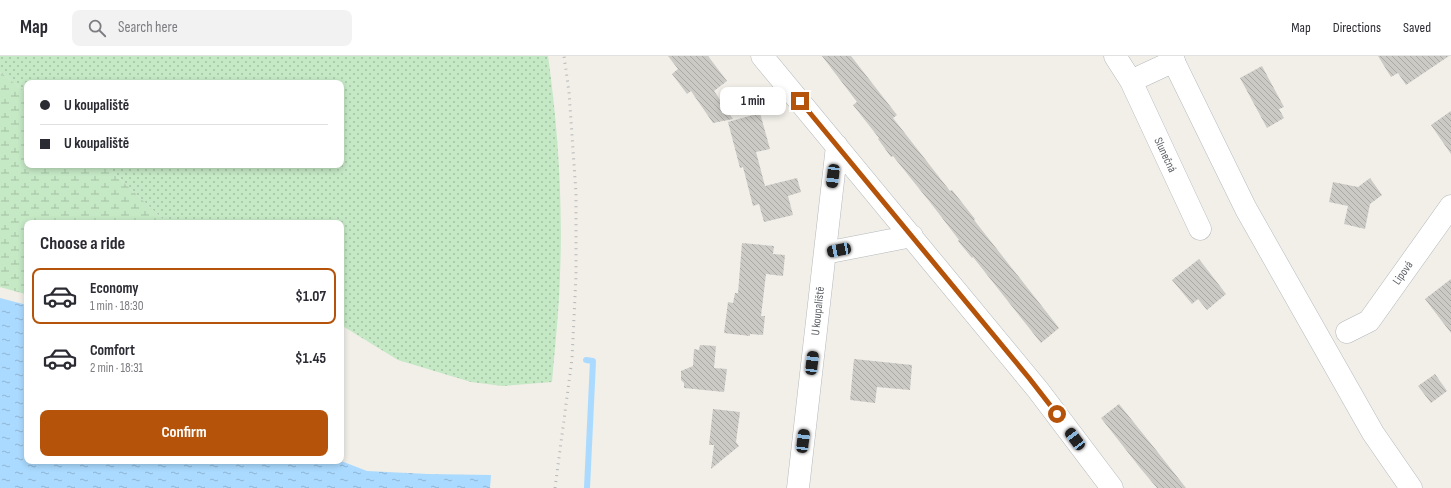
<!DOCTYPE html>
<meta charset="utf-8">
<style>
:root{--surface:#fff;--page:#f2f2f3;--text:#2b2b33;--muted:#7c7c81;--line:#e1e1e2;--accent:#b45309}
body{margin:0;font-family:"Sofia Sans Condensed",sans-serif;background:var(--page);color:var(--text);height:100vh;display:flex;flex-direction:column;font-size:15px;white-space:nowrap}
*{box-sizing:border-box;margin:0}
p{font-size:13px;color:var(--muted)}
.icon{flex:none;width:22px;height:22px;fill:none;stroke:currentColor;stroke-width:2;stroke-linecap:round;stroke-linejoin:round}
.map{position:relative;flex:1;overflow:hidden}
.side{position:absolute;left:24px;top:164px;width:320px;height:244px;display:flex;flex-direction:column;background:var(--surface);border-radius:8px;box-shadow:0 2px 6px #0003}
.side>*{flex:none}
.banner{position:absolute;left:24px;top:24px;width:320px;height:88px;border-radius:8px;box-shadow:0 2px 6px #0003;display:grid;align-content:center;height:88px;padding:0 16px;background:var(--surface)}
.end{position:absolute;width:18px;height:18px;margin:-9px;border:5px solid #b45309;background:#fff;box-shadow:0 0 0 2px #fff}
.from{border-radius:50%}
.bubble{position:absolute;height:28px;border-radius:8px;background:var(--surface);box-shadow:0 2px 6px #0003;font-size:13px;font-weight:700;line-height:28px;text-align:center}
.car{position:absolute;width:12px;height:24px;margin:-12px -6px;border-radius:5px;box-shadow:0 0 3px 1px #0007;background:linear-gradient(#222 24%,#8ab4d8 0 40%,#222 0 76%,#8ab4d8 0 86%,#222 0)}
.banner b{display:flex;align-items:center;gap:14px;height:38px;font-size:15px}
.banner b+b{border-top:1px solid var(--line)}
.banner i{width:10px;height:10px;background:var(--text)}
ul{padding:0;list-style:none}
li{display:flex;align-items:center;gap:12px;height:56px;margin:0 8px 6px;padding:0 8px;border:2px solid transparent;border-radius:8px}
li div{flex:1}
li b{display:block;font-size:15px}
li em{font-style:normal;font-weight:700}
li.current{border-color:var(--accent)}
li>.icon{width:36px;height:36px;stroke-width:1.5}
h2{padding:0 16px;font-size:18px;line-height:48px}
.cta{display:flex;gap:8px;margin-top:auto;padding:8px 16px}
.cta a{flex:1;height:46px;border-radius:8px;background:var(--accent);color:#fff;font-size:16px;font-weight:700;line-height:46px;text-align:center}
header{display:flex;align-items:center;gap:24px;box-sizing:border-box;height:56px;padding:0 20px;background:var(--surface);border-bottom:1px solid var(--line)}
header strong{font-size:19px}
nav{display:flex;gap:22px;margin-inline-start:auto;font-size:14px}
.search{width:280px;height:36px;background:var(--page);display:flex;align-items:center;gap:10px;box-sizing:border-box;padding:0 14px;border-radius:8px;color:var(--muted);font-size:15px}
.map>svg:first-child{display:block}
.grass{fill:url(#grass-dots)}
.wetland{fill:url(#wetland-marsh)}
.water{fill:url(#water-ripples)}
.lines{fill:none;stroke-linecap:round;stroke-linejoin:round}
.stream{stroke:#aadaff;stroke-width:6}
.building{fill:url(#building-back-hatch)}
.street-casing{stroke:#b5b8bc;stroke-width:23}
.secondary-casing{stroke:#b6babf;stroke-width:23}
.street{stroke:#fff;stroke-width:22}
.secondary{stroke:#fff;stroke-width:22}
.rail{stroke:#b6b7b8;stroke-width:3;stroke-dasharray:1 5;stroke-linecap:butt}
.route{stroke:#b45309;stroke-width:5}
.labels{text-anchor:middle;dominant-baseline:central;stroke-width:3.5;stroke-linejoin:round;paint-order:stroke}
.street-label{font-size:12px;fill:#5f6368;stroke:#fff}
</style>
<header>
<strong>Map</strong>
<div class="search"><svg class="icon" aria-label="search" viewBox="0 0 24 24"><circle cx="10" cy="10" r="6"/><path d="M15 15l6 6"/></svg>Search here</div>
<nav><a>Map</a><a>Directions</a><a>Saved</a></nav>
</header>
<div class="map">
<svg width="1451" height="432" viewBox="0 0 1451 432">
<defs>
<pattern id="grass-dots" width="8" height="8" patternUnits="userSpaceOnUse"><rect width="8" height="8" fill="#c5e8c5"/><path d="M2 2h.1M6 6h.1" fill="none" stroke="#a3c0a4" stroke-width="1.8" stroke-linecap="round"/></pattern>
<pattern id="wetland-marsh" width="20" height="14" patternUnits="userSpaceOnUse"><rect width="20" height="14" fill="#c5e8c5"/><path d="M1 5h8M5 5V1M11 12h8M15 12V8" fill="none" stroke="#a3c0a4"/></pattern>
<pattern id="water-ripples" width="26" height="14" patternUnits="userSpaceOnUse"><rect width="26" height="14" fill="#aadaff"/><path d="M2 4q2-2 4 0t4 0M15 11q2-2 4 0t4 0" fill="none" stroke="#8eb4d2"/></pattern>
<pattern id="building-back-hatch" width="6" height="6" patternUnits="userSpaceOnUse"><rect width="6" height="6" fill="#cccac5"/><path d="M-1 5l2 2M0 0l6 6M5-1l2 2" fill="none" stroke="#a9a8a4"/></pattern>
</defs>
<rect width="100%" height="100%" fill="#f1efe8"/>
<path class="grass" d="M0,0H548C558,72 563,146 560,219C559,255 555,290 552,326L503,330L471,326L398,304L341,269V167H167L105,109H341V27H27V37L0,16Z"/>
<path class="wetland" d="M0,16L27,37V109H105L167,167H27V238H25L0,231Z"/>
<path class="water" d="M0,242L27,249V405H341L367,415L428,418L491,419L490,432H0Z"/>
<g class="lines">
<path class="stream" d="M586,304L593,305L587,432"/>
</g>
<path class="building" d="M668,0H708L727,25L714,35L733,63L713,67L691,35L687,38L672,18L678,13Z
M822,0H851L897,59L893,62L950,135L952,134L975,163L974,164L1059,272L1041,287L973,201L972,202L958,185L959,184L933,150L893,100L891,101L878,83L879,82L853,49L857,46Z
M1378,0H1449L1406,29L1398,17L1391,21Z
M1262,10L1284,51L1279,53L1284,62L1267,72L1240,22Z
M1451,55V98L1431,69Z
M760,57L770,93L756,96L765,130L797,122L801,136L788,140L793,159L764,166L759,148L753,150L743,111L740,112L728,66Z
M1370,122L1382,139L1370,148L1365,173L1344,168L1348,150L1329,146L1333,126L1358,131Z
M742,187L774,190L773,198L785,199L783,220L766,218L761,260H765L763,279L750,278V280L724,277L728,246L733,247L735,237H738Z
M1199,203L1226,238L1207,254L1198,243L1192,248L1172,224Z
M1451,223V277L1425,243Z
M700,289L716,290L714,312L727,313L724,336L684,332V327L681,324V315L693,310L694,293L699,294Z
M854,303L912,309L910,334L877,331L875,347L850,344Z
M1435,318L1447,335L1431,347L1418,330Z
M1119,348L1156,394L1186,432H1157L1141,413L1101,362Z
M713,353L740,356L736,386L739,390L711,413L714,389H709Z"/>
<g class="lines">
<defs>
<path id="street" d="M762,0L1038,334L1112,432
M1115,0L1131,25L1200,173
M1131,25L1174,5
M825,197L912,180
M1347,276L1369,265L1451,150
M798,432L837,90"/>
<path id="secondary" d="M1171,0L1246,153L1373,377L1411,432"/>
</defs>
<use href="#street" class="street-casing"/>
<use href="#secondary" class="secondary-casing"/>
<use href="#street" class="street"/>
<use href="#secondary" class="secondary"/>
<path class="rail" d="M555,432L572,303L576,220V137L569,36L564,0"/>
</g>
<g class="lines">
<path class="route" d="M800,45L1029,322L1057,358"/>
</g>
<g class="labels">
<g class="street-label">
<text transform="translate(1165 99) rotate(65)">Slunečná</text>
<text transform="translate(1403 217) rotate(-55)">Lipová</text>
<text transform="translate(818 255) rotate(-84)">U koupaliště</text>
</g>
</g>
</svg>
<i class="end from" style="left:1057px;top:358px"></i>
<i class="end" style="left:800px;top:45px"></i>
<div class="bubble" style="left:720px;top:31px;width:66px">1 min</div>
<i class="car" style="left:833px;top:120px;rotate:187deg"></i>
<i class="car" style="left:839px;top:194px;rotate:259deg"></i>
<i class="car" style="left:812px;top:307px;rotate:7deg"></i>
<i class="car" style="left:1075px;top:383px;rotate:323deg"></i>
<i class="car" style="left:803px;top:385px;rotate:7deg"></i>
<div class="banner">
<b><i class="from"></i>U koupaliště</b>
<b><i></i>U koupaliště</b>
</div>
<section class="side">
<h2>Choose a ride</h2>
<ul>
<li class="current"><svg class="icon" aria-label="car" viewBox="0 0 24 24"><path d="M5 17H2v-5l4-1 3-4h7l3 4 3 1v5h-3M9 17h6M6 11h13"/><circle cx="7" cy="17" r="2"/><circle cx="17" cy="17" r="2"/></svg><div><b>Economy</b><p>1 min · 18:30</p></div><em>$1.07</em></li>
<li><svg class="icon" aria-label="car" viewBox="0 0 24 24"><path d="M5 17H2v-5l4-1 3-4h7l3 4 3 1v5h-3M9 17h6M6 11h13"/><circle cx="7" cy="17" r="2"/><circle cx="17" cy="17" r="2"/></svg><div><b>Comfort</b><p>2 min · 18:31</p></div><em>$1.45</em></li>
</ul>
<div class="cta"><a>Confirm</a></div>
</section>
</div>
